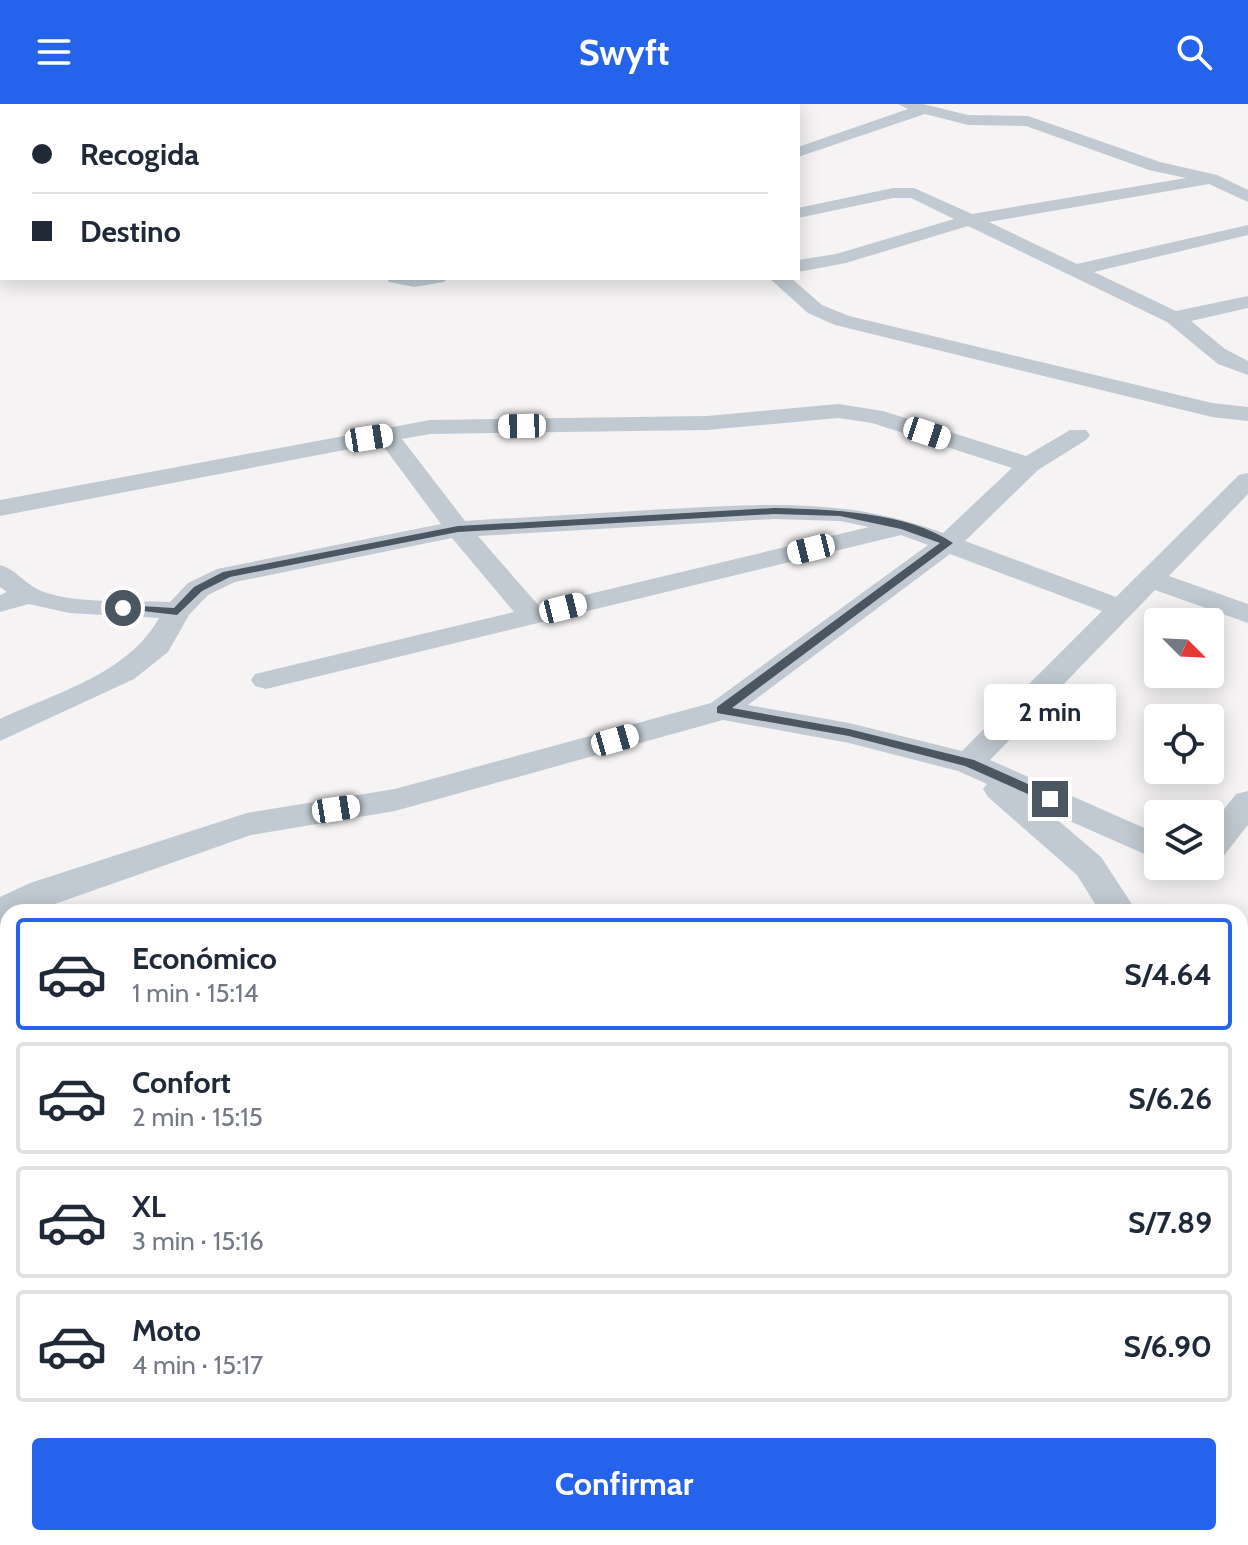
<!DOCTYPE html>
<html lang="es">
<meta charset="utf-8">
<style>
:root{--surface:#fff;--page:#f6f6f7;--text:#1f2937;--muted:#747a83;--line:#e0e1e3;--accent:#2563eb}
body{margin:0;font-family:Cabin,sans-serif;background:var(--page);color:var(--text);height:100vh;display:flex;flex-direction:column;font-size:30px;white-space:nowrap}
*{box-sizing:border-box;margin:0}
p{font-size:26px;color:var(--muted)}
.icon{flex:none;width:44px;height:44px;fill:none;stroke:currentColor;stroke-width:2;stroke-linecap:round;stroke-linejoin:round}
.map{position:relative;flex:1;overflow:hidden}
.sheet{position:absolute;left:0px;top:800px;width:1248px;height:642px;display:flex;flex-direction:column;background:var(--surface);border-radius:24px 24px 0 0;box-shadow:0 4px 20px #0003}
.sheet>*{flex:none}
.guide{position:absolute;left:0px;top:0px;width:800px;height:176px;box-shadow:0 4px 20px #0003;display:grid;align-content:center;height:176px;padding:0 32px;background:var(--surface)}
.needle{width:52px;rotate:114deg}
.fabs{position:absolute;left:1144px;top:504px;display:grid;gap:16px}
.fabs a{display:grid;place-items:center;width:80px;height:80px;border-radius:8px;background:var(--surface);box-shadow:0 4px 20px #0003;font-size:40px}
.end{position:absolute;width:36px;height:36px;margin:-18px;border:10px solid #4a5661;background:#fff;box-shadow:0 0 0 4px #fff}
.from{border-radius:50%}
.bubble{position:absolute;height:56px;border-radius:8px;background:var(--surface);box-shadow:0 4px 20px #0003;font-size:26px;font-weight:700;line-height:56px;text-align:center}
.car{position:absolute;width:24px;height:48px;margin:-24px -12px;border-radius:10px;box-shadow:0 0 6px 2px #0007;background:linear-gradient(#fff 24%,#345 0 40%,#fff 0 76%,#345 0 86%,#fff 0)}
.guide b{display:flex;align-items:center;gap:28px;height:76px;font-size:30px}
.guide b+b{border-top:2px solid var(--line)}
.guide i{width:20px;height:20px;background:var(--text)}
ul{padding:14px 0 0;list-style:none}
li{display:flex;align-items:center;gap:24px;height:112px;margin:0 16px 12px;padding:0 16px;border:4px solid var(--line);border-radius:8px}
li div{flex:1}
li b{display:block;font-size:30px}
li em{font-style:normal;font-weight:700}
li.selected{border-color:var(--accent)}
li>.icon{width:72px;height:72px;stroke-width:1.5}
.action{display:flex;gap:16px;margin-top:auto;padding:16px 32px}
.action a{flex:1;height:92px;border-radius:8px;background:var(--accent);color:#fff;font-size:32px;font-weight:700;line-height:92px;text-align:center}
header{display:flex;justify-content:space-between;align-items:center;height:104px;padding:0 32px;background:var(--accent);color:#fff;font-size:36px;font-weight:700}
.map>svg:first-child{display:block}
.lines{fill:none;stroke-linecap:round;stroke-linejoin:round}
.street{fill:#c1cad2;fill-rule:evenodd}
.route{fill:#4a5661}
</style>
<header><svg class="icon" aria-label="menu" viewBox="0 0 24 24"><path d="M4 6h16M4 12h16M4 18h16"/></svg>Swyft<svg class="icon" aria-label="search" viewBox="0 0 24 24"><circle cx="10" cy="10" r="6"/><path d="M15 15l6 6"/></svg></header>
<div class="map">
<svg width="1248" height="1441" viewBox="0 0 1248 1441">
<rect width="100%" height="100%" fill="#f5f3f3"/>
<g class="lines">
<path class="street" d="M448,0H463L464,2H449Z
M898,0H923L968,11L1028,12L1160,58L1217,71L1248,86V98L1209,80L989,118L1077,160L1248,121V131L1094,168L1176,207L1248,192V204L1191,217L1225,245L1248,257V271L1218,260L1167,218L968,122L846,159L798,168V156L836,150L954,115L911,94H893L798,114V104L893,84H914L972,110L1186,74L1149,66L1026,22L968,21L925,10L798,53V43L908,5Z
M0,15L2,16V26L0,25Z
M2,44V54L0,55V45Z
M0,96H2V106H0Z
M386,174H447L444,178L414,183L389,178Z
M769,174H791L822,201L849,212L1212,299L1248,303V317L1212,313L835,221L808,209Z
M838,300L883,307L1026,352L1070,326H1086L1090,331L1086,336L1038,366L965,437L1116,493L1239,371L1248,369V390L1169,472L1248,500V519L1155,486L990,656L1158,730V756L1047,707L1101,753L1137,808H1100L1077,771L988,693L983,685L987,680L958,667L849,639L723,616L395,707L251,731L32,808H8V819L0,821V793L30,779L247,709L395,685L711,599L928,441L901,431L266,585L255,582L251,576L255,570L514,508L452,434L235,478L208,491L189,511L168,548L134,575L0,637V615C55,589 128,570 159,514L69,509L29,500L0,508V491L7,488L0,483V461C16,465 23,478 37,485C69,501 133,496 170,498L188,479L217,465L441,420L381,339L0,412V396L430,316L707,312ZM838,314L872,319L1012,364L943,429C846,393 767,400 666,405C599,409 532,413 465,417L402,335L430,330L707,326ZM774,415L840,417L869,423L539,502L478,432ZM950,450L1102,507L962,647L849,619L748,601Z
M1248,687V721L1222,754L1210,758V723L1236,690Z
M1240,905H1248V935H1240Z
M0,1059L8,1062V1108L0,1105Z
M8,1200V1246L0,1249V1203Z
M1248,1212V1259L1240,1262V1215Z
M210,1434H264L262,1441H207Z
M631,1434H689L692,1441H633Z"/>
</g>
<path class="route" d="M774,404C828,405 908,408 953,439L732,604L849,625L974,656L1055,692V698H1046L965,662L849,632L717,609V603L940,439L901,425L840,412L774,410L458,428L230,473L202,487L177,511L117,504L123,501L174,504L194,483L223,468L458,422Z"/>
</svg>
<div class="fabs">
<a><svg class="needle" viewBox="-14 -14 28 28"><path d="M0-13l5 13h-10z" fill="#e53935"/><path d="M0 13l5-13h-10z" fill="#747a83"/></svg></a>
<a><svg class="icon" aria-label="locate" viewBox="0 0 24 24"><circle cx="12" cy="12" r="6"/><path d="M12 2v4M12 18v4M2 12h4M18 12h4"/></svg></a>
<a><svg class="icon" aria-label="layers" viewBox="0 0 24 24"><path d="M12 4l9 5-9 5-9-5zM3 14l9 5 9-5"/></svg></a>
</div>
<i class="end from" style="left:123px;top:504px"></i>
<i class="end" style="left:1050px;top:695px"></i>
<div class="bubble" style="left:984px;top:580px;width:132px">2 min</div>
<i class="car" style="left:522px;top:322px;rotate:269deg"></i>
<i class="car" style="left:927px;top:329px;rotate:108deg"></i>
<i class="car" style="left:369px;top:334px;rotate:81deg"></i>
<i class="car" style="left:811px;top:445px;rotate:256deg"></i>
<i class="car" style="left:563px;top:504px;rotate:76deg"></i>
<i class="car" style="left:615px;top:636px;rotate:74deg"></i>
<i class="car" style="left:336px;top:705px;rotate:81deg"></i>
<div class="guide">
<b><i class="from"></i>Recogida</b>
<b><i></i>Destino</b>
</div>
<section class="sheet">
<ul>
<li class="selected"><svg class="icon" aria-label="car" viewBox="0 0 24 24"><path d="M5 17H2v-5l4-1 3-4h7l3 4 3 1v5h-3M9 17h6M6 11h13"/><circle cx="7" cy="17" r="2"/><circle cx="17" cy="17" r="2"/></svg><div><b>Económico</b><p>1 min · 15:14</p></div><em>S/4.64</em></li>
<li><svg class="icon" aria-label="car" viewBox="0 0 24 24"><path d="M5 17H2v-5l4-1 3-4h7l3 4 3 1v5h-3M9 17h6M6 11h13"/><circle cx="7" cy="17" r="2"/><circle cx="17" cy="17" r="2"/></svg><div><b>Confort</b><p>2 min · 15:15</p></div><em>S/6.26</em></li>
<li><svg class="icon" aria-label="car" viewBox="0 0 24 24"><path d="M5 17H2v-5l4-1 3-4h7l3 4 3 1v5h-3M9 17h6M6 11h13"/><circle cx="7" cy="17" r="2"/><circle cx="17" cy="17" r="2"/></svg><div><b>XL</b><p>3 min · 15:16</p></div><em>S/7.89</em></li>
<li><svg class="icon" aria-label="car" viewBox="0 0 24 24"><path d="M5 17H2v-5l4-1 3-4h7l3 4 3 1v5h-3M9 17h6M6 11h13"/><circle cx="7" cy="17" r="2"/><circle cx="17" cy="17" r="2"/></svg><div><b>Moto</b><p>4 min · 15:17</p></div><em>S/6.90</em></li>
</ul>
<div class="action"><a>Confirmar</a></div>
</section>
</div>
